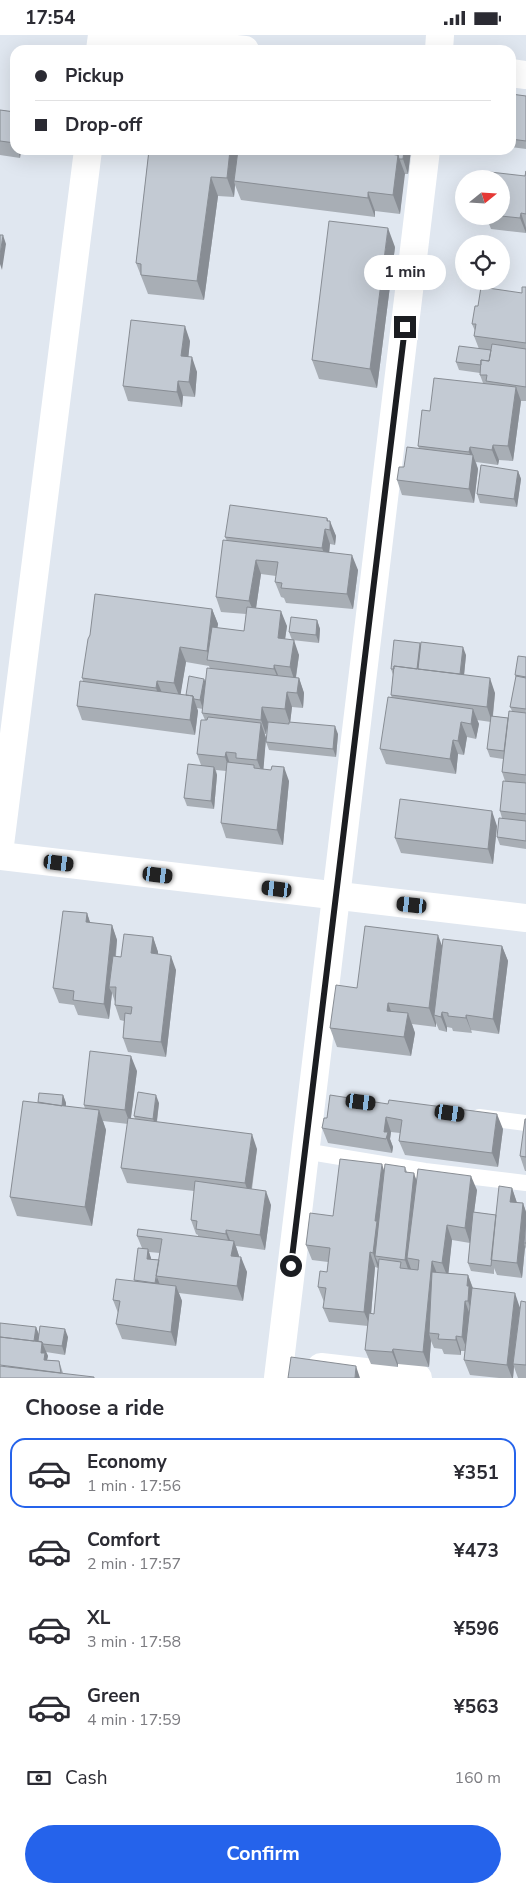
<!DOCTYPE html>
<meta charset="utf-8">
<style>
:root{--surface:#fff;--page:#f7f7f7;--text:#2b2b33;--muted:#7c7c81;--line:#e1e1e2;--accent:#2563eb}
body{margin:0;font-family:"Nunito Sans",sans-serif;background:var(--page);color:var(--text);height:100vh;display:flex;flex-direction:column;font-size:19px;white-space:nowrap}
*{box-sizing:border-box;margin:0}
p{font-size:16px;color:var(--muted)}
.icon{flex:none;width:28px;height:28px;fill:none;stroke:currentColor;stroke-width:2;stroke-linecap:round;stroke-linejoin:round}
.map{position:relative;height:1343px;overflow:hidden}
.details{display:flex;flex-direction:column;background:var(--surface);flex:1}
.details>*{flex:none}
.banner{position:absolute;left:10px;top:10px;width:506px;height:110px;border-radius:15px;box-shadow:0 5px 20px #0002;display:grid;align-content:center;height:110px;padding:0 25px;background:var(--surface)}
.needle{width:32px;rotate:72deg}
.buttons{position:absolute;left:455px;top:135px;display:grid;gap:10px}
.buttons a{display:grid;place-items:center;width:55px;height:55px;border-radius:50%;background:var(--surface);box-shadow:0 5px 20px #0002;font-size:25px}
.end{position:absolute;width:22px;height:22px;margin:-11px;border:6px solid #1b1d21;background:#fff;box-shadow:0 0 0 2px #fff}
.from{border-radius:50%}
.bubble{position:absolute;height:35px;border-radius:18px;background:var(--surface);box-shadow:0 5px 20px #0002;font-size:16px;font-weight:700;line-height:35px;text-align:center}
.car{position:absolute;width:15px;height:30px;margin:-15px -8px;border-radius:6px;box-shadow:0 0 4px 1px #0007;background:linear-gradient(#222 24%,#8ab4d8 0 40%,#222 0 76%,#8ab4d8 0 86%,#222 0)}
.banner b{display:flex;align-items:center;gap:18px;height:48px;font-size:19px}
.banner b+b{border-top:1px solid var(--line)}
.banner i{width:12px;height:12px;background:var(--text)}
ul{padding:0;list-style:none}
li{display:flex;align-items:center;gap:15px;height:70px;margin:0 10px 8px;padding:0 15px;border:2px solid transparent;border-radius:15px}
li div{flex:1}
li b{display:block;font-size:19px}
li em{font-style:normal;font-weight:700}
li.selected{border-color:var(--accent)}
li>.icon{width:45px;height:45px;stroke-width:1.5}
h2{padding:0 25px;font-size:22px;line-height:60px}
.pay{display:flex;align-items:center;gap:12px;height:55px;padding:0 25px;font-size:19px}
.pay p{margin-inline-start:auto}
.action{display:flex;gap:10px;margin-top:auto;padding:10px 25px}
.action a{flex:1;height:58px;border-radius:30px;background:var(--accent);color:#fff;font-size:20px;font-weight:700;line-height:58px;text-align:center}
.status{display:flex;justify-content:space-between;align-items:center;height:35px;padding:0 25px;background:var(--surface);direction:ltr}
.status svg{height:14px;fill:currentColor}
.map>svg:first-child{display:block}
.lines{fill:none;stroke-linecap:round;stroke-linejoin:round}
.service{stroke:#fff;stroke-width:16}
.minor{stroke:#fff;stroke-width:28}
.tertiary{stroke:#fff;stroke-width:28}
.wall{fill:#a8aeb5;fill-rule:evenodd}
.shaded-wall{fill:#888d94}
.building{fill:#c3cad3;stroke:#888d94}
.route{stroke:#1b1d21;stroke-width:6}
</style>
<div class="status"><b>17:54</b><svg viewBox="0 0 49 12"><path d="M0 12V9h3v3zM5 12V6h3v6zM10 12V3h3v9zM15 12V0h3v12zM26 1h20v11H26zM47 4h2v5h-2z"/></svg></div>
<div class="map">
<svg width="526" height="1343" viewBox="0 0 526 1343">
<rect width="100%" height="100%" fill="#e0e7f0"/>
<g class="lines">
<path class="service" d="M479,1082L526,1088
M304,1116L425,1136L526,1148"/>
<path class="minor" d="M116,0L245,15
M439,15L440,0
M511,38L526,40
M321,1332L418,1343
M278,1343L426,115"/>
<path class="tertiary" d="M100,15L102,0
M0,810L88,115
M0,821L526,883"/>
</g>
<path class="wall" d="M511,59L526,61V114L511,112Z
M0,75L15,77V115H21L20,123L0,120Z
M149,115H411L408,139H404L400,179L375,176V182L241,165L235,150L234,162L218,161L204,265L148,259L136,228Z
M526,135V198L491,194L486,181H501L525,141Z
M395,212L377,353L319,344L312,325Z
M526,252V366H521L513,426L499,425L498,430L476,427L478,434L474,468L402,460L397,445L404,432L419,413L418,411L430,376L483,348L480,340V338L459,335L456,327L479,314L474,301L475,296L472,289L478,271L522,258Z
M190,306L188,322L197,337L195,362L183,361L182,372L128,366L123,351Z
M518,436L521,444L517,472L480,468L477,459Z
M327,483L336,501L335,510L330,509L329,518L358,535L353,574L286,568L284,563L281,562L275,547L276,541L261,539L256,573L287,591L285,604L299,620L296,643H299L304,658L303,673L292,672L290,687L338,699L336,722L269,715L266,707L289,689L268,687L266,699H265L266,703L263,734L289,746L283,810L226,803L221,788L226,736L216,735L217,740L214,774L187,771L184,763L201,730L197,719L205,685L202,678L203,674L197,673L198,676L195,700L82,685L77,671L83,646L82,643L212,574L218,589L217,593L244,596L246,579L221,577L216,562L227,506L225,502ZM186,627L209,631L210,634L206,648L204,644L186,660H180Z
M317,585L320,594L319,608L292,605L289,597Z
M421,610L466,620L464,640L495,658L493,681L508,683L512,676L510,672L516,642L515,640L526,622V814L500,810L497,802L502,783L500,776L505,746L502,737L503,724L490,722L487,714L491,687L477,685L479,689L476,704L467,702L464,720L458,719L456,739L386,729L380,714L392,663L391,660L393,640L391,634Z
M497,791L493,829L401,818L395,803Z
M87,878L90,888L112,890L117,905L116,921L121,922L153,902L158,917V919L176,935L166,1022L128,1017L123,1003L124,986L120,985L115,970V967L112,958L109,984L78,980L74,970L59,968L53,953Z
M442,910L502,911L508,926L499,999L471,995L472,998L453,996L452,993L447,992V997L439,995L436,988V992L412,989L415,998L411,1021L337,1012L330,993L357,953Z
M137,1036L131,1083L135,1084L134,1081L159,1068L157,1087L257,1114L252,1154L271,1170L265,1215L236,1211L239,1221V1222L247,1237L243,1266L179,1258L182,1266L176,1311L122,1304L116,1289L118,1278L113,1265L135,1246L134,1245L142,1213L137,1201H198V1200L196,1199L191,1185L194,1156L127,1148L121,1133L128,1089L103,1086L106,1095L92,1191L17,1181L10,1162L38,1067L63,1060L66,1068V1071L85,1074L84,1070ZM149,1217L160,1218L159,1225L151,1224Z
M330,1060L503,1094L498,1132L405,1120L399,1106L400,1098L391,1097L390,1104L393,1112L392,1118L328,1108L322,1093L327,1083Z
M526,1084V1136H525L520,1121Z
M405,1132L407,1137L417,1145L477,1155L474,1177L496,1180L512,1153L517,1168H523L526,1177V1214L525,1212L522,1243L497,1240L494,1233V1239L471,1236L468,1228L470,1208L452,1205L448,1238L468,1240L473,1253L520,1272L526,1267V1343H518L514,1332L513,1343H499L470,1340L464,1325L465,1316H461V1320L444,1319L442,1314L434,1313L431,1306L429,1332L398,1329V1332L371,1329L365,1315L368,1291L329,1287L323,1273L324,1267L318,1252L327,1237L328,1227L312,1225L306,1210L333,1181L384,1135ZM375,1232L378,1233L374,1279H371Z
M36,1292L39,1300L68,1302L65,1320L46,1317L48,1321L47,1325L59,1326L63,1338L0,1343Z"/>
<path class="shaded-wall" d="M18,115H21L20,123Z
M230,115H237L239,119L234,146L235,150L234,162L227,143Z
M404,115H411L408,139L403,124Z
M398,120L405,139L400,179L393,160Z
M211,142L218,161L204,265L197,246Z
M368,157L375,176V182L368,163Z
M521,178L526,193V198L520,183Z
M388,193L395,212L377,353L370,334Z
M3,200L6,209L2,235L0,229V220Z
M185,291L190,306L187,336L181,321Z
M192,322L197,337L195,362L189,347Z
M178,346L183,361L182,372L177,357Z
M516,352L521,366L513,426L508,411Z
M493,410L499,425L498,430L492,415Z
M470,412L478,434L474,468L469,454L472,425L469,417Z
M518,436L521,444L517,472L514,464Z
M327,483L330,491V486L336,501L335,510L327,486Z
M325,494L330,509L328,528L322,513Z
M352,520L358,535L353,574L347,559Z
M256,525L261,539L255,580L249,566Z
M212,574L218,589L213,626H211L207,616Z
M281,576L287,591L283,618L278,603Z
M317,585L320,594L319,608L316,600Z
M294,605L299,620L295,647L290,632Z
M420,608L423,616L420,637H416Z
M180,612L186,627L180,663L174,648Z
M463,612L466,620L463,650L460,642Z
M274,630L280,645V648L274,634Z
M299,643L304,658L303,673L297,658Z
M490,643L495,658L492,687L487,672Z
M204,644L207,652L203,674L200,665Z
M157,646L163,660L161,668L156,653Z
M287,657L292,672L290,689L285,674Z
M193,661L198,676L195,700L190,685Z
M262,672L268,687L266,699L261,685Z
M473,674L479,689L476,704L471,689Z
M461,687L467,702L464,720L458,706Z
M261,688L266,703L263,740L257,725Z
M335,691L338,699L336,722L333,714Z
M453,705L458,719L456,739L450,724Z
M226,717L231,732L230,737L225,722Z
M214,732L217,740L214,774L211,766Z
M284,732L289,746L283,810L277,795Z
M492,776L497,791L493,829L488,814Z
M87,878L92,893L86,887Z
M112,890L117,905L112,952H109L112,958L109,984L104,969Z
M438,900L445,919L434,980L436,988V992L429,973Z
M153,902L158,917L157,933L151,918Z
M502,911L508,926L499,999L493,984Z
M171,921L176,935L166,1022L161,1007Z
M388,968L395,987L387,976Z
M442,977L447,992V997L441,982Z
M408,978L415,998L411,1021L404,1002Z
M466,980L472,998L466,983Z
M131,1021L137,1036L130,1089L125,1075Z
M63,1060L66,1068L65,1081L62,1072Z
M156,1060L159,1068L156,1092L153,1084Z
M99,1075L106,1095L92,1191L85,1172Z
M497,1079L503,1094L498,1132L492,1118Z
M386,1082L391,1097L390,1104L393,1112L392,1118L384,1097Z
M252,1099L257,1114L250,1163L245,1148Z
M382,1129L387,1144L375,1221L379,1230L378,1233L373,1218L375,1186Z
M414,1138L419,1153L407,1223L411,1234L410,1240L405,1225Z
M471,1141L477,1155L470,1208L465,1193Z
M512,1153L517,1168L510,1167Z
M266,1156L271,1170L265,1215L260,1200Z
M523,1168L526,1177V1205L524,1208L525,1212L522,1243L517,1228Z
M447,1190L452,1205L448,1243L442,1228Z
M226,1195L232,1210L231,1214L226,1199Z
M234,1206L239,1221L237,1236L231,1221Z
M148,1214L151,1223L150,1232L147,1224Z
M370,1217L375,1232L370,1291L364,1277Z
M241,1222L247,1237L243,1266L237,1251Z
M432,1226L438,1241L429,1298L431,1306L429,1332L423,1317Z
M468,1240L473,1254V1280L468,1266L467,1251Z
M157,1242L160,1250L158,1257L155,1248Z
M176,1251L182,1266L176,1311L171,1297Z
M515,1258L520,1273L513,1329L514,1331L513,1343H512L507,1330Z
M465,1266L470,1280L468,1317L462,1302Z
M36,1292L39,1300L37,1317L34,1308Z
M65,1294L68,1302L65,1320L62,1311Z
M456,1301L461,1316V1320L456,1305Z
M42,1307L48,1321L47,1325L50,1336L41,1318Z
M393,1314L398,1329V1332L392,1317Z
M356,1331L360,1343H355Z"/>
<path class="building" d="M157,13L169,15H157Z
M511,59L526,61V106L511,104Z
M0,75L15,77V108L0,106Z
M149,115H230L227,143L211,142L197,246L141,240V229L136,228Z
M238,115H358L398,120L393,160L368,157V163L234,146Z
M358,115H404L403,124H399L398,120Z
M526,136V179L521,178L520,183L501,181V144H490V137L525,141Z
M329,186L388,193L370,334L312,325Z
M0,200H3L0,220Z
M481,252L522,258V252H526V308L474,301L476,289H472L475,271H478Z
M131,285L185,291L181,321L192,322L189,347L178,346L177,357L123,351Z
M492,309L526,314V352L486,346L487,340H480L481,325L489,326Z
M459,311L491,315L489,326L481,325V330L456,327Z
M434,343L516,352L508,411L493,410L492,415L470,412L469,417L418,411L422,375L430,376Z
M407,412L473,420L469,454L397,445L399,432H404Z
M481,430L518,436L514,464L477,459Z
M230,470L327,483V486H330V495L325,494L322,513L225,502Z
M223,505L352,520L347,559L281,553L282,548L275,547L278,527L256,525L249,566L216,562Z
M95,559L212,574L207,616L180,612L174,648L157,646L156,653L82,643L88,604L90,600Z
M247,572L281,576L278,603L294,605L290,632L274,630V634L207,625L212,592L244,596Z
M291,582L317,585L316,600L289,597Z
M394,605L420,608L417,634L394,631V634H391Z
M421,607L463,612L460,639L418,634Z
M518,621L526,622V642L515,640Z
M394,631L490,643L487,672L391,660Z
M207,633L299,643L297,658L287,657L285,674L262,672L261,685L202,678Z
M189,641L204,644L200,665L194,664L193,661L186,660Z
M516,641L526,643V674L510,672Z
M80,646L193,661L190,685L77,671Z
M388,662L473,674L471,689L461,687L458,706L453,705L450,724L380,714Z
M509,676L526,678V740L502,737Z
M491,681L508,683L504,716L487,714Z
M208,682L261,688L257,725L236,723V718L226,717L225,722L197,719L201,685H207Z
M268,687L289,689V687L335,691L333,714L266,707Z
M227,727L254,730V733L271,735L272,731L284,732L277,795L221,788Z
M188,729L214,732L211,766L184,763Z
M503,746L526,748V779L500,776Z
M400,764L492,776L488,814L395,803Z
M499,783L526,786V806L497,802Z
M63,876L87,878L86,887L112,890L104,969L73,965L74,956L53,953Z
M365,891L438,900L429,973L388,968L387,976L408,978L404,1002L330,993L336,950L357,953Z
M124,899L153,902L151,918L171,921L161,1007L123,1003L125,978L131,979L132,972L115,970L116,952H109L113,921L121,922Z
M443,904L502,911L493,984L466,980V983L448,981V978L442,977L441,982L434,980Z
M90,1016L131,1021L125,1075L84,1070Z
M138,1057L156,1060L153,1084L134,1081Z
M39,1058L63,1060L62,1071L38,1067Z
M330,1060L388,1069L389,1065L497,1079L492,1118L399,1106L402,1085L386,1082L384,1097H388L386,1104L322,1093L324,1083H327Z
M23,1066L99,1075L85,1172L10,1162Z
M128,1083L252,1099L245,1148L121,1133Z
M525,1084H526V1122L520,1121Z
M340,1124L382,1129L375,1186H377L373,1218L370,1217L364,1277L323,1273L326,1253L318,1252L320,1236L327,1237L330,1213L306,1210L310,1178L333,1181Z
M385,1129L405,1132V1137L414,1138L405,1225L375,1221Z
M418,1134L471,1141L465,1193L447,1190L442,1228L432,1226L423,1317L393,1314L392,1317L365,1315L369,1278L374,1279L379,1224L401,1227L400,1233L418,1235L419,1225L407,1223Z
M195,1146L266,1156L260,1200L226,1195V1199L196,1194L197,1186L191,1185Z
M499,1151L512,1153L510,1167L523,1168L517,1228L491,1225Z
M473,1177L496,1180L491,1231L468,1228Z
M526,1184V1208H524Z
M138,1194L234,1206L231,1221L241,1222L237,1251L156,1241L162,1204L137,1201Z
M138,1213L148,1214L147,1224L159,1225L155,1248L134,1245Z
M432,1237L468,1240L467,1251H469L468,1266H465L462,1302L456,1301V1305L438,1304L439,1299L429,1298Z
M116,1244L176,1251L171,1297L116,1289L120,1266L113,1265Z
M472,1253L515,1258L507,1330L464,1325Z
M521,1266L526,1267V1330L513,1329Z
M0,1288L36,1292L34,1306L0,1302Z
M40,1291L65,1294L62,1311L43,1309L42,1307L38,1306Z
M0,1302L42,1307L41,1318H45L44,1325L59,1326L61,1338L0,1330Z
M291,1322L356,1331L355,1343H288Z
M0,1331L94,1342V1343H0Z"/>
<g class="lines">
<path class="route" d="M291,1231L405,292"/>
</g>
</svg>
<div class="buttons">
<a><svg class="needle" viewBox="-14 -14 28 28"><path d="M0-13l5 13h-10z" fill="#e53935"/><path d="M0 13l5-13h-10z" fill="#7c7c81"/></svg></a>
<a><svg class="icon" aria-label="locate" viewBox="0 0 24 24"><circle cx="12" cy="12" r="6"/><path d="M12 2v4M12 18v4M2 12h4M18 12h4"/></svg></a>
</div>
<i class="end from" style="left:291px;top:1231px"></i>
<i class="end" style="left:405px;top:292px"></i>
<div class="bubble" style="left:364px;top:220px;width:82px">1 min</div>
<i class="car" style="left:59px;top:828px;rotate:97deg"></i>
<i class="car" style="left:158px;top:840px;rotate:97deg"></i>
<i class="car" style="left:277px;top:854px;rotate:277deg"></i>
<i class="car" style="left:412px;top:870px;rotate:276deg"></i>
<i class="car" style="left:361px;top:1067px;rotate:97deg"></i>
<i class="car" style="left:450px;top:1078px;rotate:98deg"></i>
<div class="banner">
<b><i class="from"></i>Pickup</b>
<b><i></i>Drop-off</b>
</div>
</div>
<section class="details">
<h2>Choose a ride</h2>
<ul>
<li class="selected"><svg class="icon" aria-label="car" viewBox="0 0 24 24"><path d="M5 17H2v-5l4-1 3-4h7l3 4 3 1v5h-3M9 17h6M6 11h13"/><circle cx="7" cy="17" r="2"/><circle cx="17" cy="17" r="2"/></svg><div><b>Economy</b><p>1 min · 17:56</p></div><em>¥351</em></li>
<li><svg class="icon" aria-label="car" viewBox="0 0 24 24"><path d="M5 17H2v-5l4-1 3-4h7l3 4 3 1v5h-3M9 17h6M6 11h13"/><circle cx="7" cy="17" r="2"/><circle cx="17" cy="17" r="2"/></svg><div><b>Comfort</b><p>2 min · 17:57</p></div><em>¥473</em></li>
<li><svg class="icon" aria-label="car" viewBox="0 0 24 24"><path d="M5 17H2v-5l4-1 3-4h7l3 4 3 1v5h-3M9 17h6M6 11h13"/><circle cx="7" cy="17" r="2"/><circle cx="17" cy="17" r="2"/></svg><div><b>XL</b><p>3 min · 17:58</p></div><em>¥596</em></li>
<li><svg class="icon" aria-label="car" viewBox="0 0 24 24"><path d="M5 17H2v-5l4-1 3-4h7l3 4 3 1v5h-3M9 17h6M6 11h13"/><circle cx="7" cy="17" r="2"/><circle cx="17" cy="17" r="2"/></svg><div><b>Green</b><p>4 min · 17:59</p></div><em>¥563</em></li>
</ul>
<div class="pay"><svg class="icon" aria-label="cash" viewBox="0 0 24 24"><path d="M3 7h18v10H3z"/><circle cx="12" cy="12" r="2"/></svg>Cash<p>160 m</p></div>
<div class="action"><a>Confirm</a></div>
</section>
